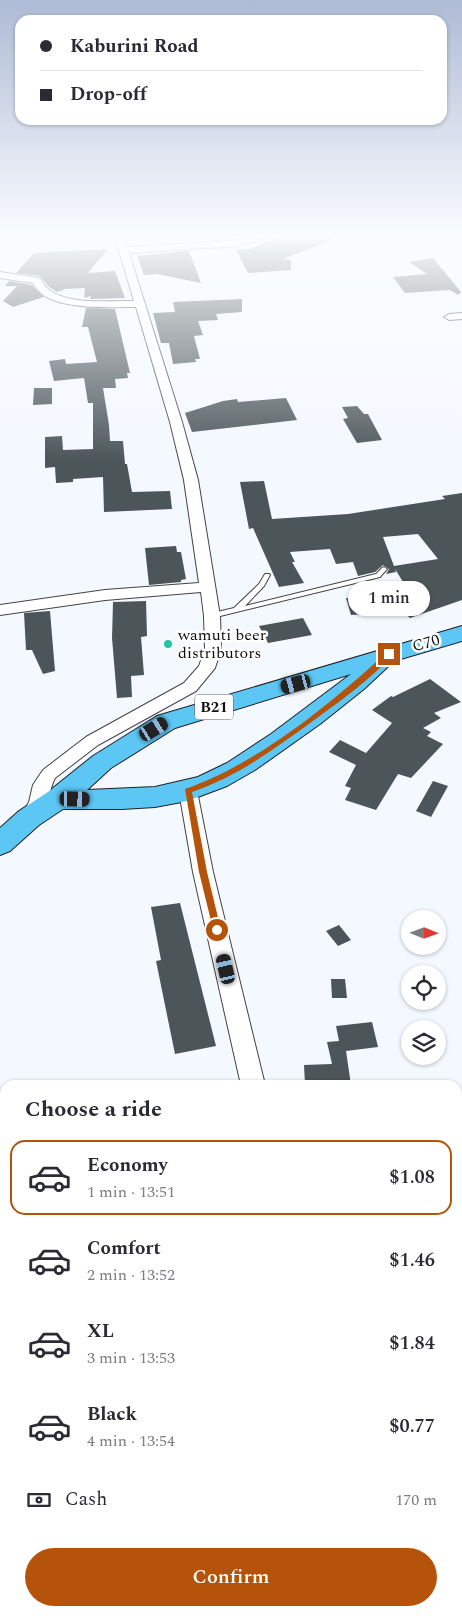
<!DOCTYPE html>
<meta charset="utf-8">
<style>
:root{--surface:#fff;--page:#f7f7f7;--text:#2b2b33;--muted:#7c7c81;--line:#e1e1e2;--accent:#b45309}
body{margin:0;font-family:Spectral,serif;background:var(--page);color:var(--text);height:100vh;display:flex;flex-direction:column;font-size:19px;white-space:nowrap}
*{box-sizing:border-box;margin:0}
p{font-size:16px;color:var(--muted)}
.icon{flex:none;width:28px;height:28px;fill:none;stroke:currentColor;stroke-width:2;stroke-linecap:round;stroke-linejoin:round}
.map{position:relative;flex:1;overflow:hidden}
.side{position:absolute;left:0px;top:1080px;width:462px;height:536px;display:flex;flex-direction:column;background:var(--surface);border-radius:15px 15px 0 0;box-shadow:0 1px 4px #0004}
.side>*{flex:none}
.banner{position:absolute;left:15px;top:15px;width:432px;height:110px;border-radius:15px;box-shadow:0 1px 4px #0004;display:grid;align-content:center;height:110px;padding:0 25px;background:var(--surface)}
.needle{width:32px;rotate:91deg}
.controls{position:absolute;left:401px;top:910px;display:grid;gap:10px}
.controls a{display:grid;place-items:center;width:45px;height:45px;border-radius:50%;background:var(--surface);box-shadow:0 1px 4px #0004;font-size:25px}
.end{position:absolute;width:22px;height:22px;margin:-11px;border:6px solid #b45309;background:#fff;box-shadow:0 0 0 2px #fff}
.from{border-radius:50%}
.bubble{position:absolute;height:35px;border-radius:18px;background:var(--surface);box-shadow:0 1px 4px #0004;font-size:16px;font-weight:600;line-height:35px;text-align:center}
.car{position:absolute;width:15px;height:30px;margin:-15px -8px;border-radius:6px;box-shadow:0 0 4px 1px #0007;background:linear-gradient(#222 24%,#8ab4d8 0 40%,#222 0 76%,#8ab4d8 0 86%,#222 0)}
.banner b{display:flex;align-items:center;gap:18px;height:48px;font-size:19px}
.banner b+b{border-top:1px solid var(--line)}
.banner i{width:12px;height:12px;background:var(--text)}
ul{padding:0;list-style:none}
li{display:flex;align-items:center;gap:15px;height:75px;margin:0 10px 8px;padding:0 15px;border:2px solid transparent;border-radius:15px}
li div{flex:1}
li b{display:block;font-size:19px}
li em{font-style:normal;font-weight:600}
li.current{border-color:var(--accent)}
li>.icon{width:45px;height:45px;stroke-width:1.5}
h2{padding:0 25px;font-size:22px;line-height:60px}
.pay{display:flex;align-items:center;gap:12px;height:55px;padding:0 25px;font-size:19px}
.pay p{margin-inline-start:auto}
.action{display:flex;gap:10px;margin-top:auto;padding:10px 25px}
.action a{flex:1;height:58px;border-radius:30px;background:var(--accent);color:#fff;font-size:20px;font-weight:600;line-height:58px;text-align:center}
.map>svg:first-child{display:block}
.building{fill:#4c5659;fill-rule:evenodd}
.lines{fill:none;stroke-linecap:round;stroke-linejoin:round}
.lane-casing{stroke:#434343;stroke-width:2}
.street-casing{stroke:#434343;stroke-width:2}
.highway-casing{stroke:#212121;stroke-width:2}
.lane{fill:#fff;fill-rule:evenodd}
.street{fill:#fff;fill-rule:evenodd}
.highway{fill:#5cc7f5;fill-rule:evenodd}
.route{fill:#b45309}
.poi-dot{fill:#26c3a3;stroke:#fff;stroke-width:2}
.labels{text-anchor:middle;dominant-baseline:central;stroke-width:5;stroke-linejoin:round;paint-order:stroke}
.shield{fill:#fff;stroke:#585858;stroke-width:1}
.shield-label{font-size:15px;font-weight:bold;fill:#101010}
.poi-label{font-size:16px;fill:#101010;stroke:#fff;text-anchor:start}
.street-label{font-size:16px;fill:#101010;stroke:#fff}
</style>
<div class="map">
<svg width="462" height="1616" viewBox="0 0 462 1616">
<rect width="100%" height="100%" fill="#f4f8ff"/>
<path class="building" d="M287,234H344V235L283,259L291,260V270L248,273L236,250L249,249Z
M108,249L88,273L115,271L125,298L90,299L91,296L84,298L85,288L65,289L57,292L49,287L40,276L16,273L34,253Z
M189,251L201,283L157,274L144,275L137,256Z
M433,258L461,292L458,295L450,290L405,293L393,277L427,274L409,262Z
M9,281L32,285L44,297L13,307L3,301L17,286H5Z
M242,299V312L216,314L218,320L198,321L203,335L194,336L200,359H195L196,362L173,364L169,343H161L153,313L175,312L173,302Z
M86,308L115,309L130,373H127L128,378L115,379L116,388H103L109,425L110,441H123L125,464H127L132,492L170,491L172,509L104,512L103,477L73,479V482L56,483L55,467L45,468V437L62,436L63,450L93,449V403H88L84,378L54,381L49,361L65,359L66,364L97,362L88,327H82Z
M34,388H52V404L33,405Z
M286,398L297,420L192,432L185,413L223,401L237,399L238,402Z
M357,406L364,414H368L382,440L357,443L343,419L348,418L342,407Z
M264,481L272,519L348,514L445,499L442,496L462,493V600L410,618L393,602L413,598L395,569L396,572L386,574L389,569L383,565L375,572L358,576L353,562L336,564L330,549L290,552L295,562H292L304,583L279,587L253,528L249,529L240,482ZM418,534L438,559L394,566L383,537Z
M176,546L177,552H181L186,579L181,580V582L149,585L145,548Z
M372,597L378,613L351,615L346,598Z
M146,601L147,636L141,637L144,675L131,676L132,697L117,698L112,638L113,602Z
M50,611L55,671L43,674L32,650H26L24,613Z
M303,618L312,635L268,643L259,626Z
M430,679L461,702L434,713L441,718L423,728L431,732L427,736L443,744L411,778L398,774L376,810L345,800L351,788L345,786L356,765L329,752L340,740L366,753L392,723L372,710L391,696L393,697Z
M433,781L448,786L431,817L416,811Z
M180,903L216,1046L175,1054L156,961L161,960L151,907Z
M339,925L351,940L338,946L326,931Z
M331,979H345L347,998H332Z
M372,1022L378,1047L346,1051L351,1085H305L304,1065L332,1064L327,1042L339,1041L336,1026Z"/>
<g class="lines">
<defs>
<path id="lane" d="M384,567L387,569L380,577L212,618L208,616L209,614L234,608L259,584L265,574H269L270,575L264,586L245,606L376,574L382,568Z"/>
<path id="street" d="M114,234H124L128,247L240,240L262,234H278L240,246L129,253L182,422L198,480L220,616L221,649L215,668L196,691L98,745L55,778C51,786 50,793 47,801C45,809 40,816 36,823L29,825L22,823L20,818L29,802L33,785L43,770L86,737L184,683L199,666L205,649L204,616L201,592L105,600L0,615V605L105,590L199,583L184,480L170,422L136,307C112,307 57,310 40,292C37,290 35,286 33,283L0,278V272L40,278C43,282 45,287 49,290C72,306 108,300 134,301Z
M450,234H460L462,236V244Z
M462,313V319L449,320L444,317L449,314Z
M188,784L195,786L197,791L213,872L265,1085H241L193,872L179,791L181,786Z
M458,1429L462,1431V1463L458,1461Z"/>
<path id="highway" d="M462,626V641L394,661L364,689L320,724L255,770L227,786L187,801L155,807L122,809H63L39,825L10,851L0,855V828L19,811L48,792L93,756L157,716ZM351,674L271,734L227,763L198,777L155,787L87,790L111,768L175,728Z"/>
</defs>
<use href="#lane" class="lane-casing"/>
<use href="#street" class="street-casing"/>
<use href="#highway" class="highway-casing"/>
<use href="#lane" class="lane"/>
<use href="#street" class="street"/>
<use href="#highway" class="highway"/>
</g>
<linearGradient id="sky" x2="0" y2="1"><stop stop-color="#aebbd5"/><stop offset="0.51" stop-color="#fafcff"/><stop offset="1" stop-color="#fafcff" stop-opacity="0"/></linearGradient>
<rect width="462" height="461" fill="url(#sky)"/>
<path class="route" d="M387,652L393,654C371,679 343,699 317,718C277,747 239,776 192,792L207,872L221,930L220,933H214L199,872L185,789C256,765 332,703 387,652Z"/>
<circle class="poi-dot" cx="168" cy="644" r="5"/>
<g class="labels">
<rect class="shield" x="195" y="694.5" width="38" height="25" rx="4"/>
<g class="shield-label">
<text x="214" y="707">B21</text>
</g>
<g class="poi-label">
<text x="178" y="635">wamuti beer<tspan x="178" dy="18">distributors</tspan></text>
</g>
<g class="street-label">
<text transform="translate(426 643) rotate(-16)">C70</text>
</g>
</g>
</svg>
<div class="controls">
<a><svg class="needle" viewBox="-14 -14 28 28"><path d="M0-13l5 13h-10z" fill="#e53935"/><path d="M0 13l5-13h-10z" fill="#7c7c81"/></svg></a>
<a><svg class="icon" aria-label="locate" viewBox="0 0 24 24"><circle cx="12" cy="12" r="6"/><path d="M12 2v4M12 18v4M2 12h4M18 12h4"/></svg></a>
<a><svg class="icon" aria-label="layers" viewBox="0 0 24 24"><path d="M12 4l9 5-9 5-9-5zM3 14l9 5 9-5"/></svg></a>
</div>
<i class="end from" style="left:217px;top:930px"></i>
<i class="end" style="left:389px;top:654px"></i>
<div class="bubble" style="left:348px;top:581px;width:82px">1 min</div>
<i class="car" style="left:296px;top:684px;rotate:255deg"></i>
<i class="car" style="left:154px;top:729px;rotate:59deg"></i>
<i class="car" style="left:75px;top:799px;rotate:91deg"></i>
<i class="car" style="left:226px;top:969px;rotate:347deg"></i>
<div class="banner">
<b><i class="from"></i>Kaburini Road</b>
<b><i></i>Drop-off</b>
</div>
<section class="side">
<h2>Choose a ride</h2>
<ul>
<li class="current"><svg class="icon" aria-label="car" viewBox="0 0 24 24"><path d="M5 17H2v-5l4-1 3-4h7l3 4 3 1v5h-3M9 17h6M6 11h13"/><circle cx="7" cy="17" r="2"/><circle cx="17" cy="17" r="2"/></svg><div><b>Economy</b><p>1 min · 13:51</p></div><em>$1.08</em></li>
<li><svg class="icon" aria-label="car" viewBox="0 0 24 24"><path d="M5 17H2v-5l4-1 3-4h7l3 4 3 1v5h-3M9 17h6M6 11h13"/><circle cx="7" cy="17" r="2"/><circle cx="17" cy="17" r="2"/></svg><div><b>Comfort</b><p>2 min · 13:52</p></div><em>$1.46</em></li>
<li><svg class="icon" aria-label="car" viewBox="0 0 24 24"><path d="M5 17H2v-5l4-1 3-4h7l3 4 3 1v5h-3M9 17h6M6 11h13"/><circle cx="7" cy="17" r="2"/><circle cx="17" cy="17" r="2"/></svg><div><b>XL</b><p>3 min · 13:53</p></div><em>$1.84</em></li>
<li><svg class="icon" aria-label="car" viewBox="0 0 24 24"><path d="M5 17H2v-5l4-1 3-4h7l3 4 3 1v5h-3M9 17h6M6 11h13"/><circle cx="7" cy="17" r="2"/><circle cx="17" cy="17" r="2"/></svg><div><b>Black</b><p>4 min · 13:54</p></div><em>$0.77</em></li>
</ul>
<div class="pay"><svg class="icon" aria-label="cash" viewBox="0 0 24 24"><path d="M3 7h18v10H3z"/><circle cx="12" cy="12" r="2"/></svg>Cash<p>170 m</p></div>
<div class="action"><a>Confirm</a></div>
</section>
</div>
